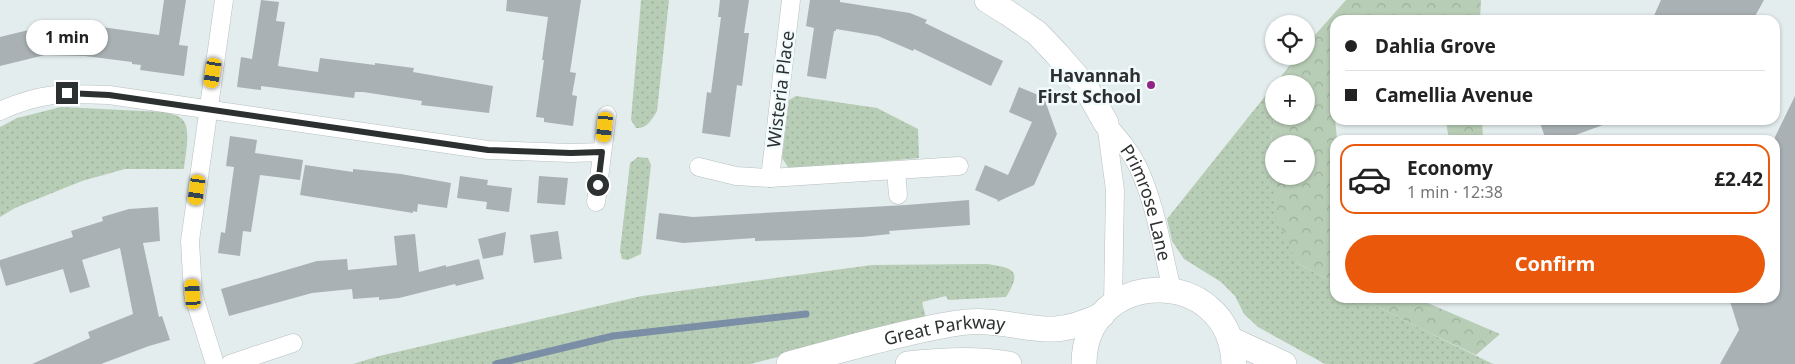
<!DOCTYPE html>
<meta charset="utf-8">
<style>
:root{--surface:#fff;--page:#f6f6f6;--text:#222;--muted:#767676;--line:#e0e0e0;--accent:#ea580c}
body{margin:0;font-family:"Noto Sans",sans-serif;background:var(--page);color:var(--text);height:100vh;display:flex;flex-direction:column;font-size:19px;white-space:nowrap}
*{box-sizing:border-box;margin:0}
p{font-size:16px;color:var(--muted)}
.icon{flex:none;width:28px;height:28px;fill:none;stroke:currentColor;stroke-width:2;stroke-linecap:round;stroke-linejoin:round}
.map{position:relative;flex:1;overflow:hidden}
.panel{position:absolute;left:1330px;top:135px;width:450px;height:168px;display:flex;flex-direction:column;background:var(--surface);border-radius:15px;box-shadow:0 1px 4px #0004}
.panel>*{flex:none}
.top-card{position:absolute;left:1330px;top:15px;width:450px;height:110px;border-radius:15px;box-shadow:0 1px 4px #0004;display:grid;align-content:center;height:110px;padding:0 15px;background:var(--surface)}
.controls{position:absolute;left:1265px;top:15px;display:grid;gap:10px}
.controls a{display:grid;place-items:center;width:50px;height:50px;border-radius:50%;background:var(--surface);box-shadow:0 1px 4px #0004;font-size:25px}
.end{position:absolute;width:22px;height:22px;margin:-11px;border:6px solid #2d3030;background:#fff;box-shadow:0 0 0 2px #fff}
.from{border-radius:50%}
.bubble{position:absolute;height:35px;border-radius:18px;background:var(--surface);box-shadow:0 1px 4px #0004;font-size:16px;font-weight:700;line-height:35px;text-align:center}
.car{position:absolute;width:15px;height:30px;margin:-15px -8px;border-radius:6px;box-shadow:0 0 4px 1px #0007;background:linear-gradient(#f5c518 24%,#345 0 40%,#f5c518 0 76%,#345 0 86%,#f5c518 0)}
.top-card b{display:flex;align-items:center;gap:18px;height:48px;font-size:19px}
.top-card b+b{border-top:1px solid var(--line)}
.top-card i{width:12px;height:12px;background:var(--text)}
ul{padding:9px 0 0;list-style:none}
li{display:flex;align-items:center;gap:15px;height:70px;margin:0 10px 8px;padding:0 5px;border:2px solid var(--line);border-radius:15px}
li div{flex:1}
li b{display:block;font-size:19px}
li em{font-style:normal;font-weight:700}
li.on{border-color:var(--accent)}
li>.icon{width:45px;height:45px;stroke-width:1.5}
.action{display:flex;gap:10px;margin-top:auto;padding:10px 15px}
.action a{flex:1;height:58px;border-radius:30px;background:var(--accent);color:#fff;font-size:20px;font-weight:700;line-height:58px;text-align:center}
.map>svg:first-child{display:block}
.grass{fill:url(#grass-dots)}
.forest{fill:url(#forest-crowns);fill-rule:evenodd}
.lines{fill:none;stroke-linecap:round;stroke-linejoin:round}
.stream{stroke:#7a8fa6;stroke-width:7}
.building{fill:#a9b1b4}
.street-casing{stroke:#b7bfbf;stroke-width:19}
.secondary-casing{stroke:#b7bfbf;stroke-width:26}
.street{stroke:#fff;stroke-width:18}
.secondary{stroke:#fff;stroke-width:25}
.route{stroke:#2d3030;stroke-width:6}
.poi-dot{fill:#902487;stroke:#f2fbfb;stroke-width:2}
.labels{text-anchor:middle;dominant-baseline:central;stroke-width:5;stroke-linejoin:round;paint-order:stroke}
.poi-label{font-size:18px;font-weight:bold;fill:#2d3030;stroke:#f2fbfb;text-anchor:end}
.street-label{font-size:18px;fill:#2d3030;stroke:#f2fbfb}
</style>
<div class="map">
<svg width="1795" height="364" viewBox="0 0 1795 364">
<defs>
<pattern id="grass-dots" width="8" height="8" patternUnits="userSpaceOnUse" patternTransform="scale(1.25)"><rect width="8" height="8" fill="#b8cdb6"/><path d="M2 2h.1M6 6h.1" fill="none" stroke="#9eb09d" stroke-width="1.8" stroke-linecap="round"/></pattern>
<pattern id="forest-crowns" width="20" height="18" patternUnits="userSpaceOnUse" patternTransform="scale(1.25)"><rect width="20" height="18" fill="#b8cdb6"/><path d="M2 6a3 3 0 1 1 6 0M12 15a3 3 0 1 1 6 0" fill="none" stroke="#9eb09d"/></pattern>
</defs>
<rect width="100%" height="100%" fill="#e4eded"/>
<path class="grass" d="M641,0H669L657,111C652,119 647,129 636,128L631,120Z
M1294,60L1283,84H1275Z
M1274,85V116L1269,159L1297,263L1335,283V298H1361L1419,328L1493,364H1325L1258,327L1244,314L1235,296L1221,282L1184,259L1172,241L1167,219Z
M796,96L877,108L918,129L919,158L790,170L782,158L789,100Z
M61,107L164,112C169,113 178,115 182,119C192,128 185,156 184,169H125L82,181L15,208L0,217V127L17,118Z
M638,157L648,158L651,165L641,254L628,260L622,259L620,251L630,163Z
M987,264C1015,268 1022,271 1006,297L948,300L946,296L922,302L926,318L880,332L750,364H353L379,356L642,296L872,265Z"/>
<path class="forest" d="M1346,0H1481L1480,20H1335V71L1331,72L1337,140H1335V283L1297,263L1277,219L1269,159L1274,116H1306V84H1283L1294,60L1297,56H1306V45ZM1274,144H1306V176H1274Z
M1446,120H1482L1483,137L1470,140H1449Z
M1361,298H1416L1500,334L1476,355L1419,328Z"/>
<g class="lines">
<path class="stream" d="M496,364L613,336L806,314"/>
</g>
<path class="building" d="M164,0H186L179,45L188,46L184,76L140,70L141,65L132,64V62L85,56L45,55L0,66V37L45,26L87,27V25L159,35Z
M261,0L279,2L276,21L285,22L278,66L318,72L320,58L375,65V63L414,68L413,72L493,86L489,113L421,105L422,101L363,92H355L354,98L261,86V90L237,87L241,57L252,59Z
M507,0H581L570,72L576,73L572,95L577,96L573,126L544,122V118L536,117L544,60H542L548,17L506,11Z
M720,0H749L744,33H749L745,63L742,86L737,85L730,137L702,133L707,92L711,93L721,17H718Z
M810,0H840V2L910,13L927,20L925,23L1003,61L991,86L914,49L913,51L878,36L836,29V31H834L826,79L807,76L814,28L806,26Z
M1661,0H1764L1753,20H1652Z
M1019,87L1043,97V95L1057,134L1034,185L997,202L998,200L975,190L985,165L1008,175L1032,122L1009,112Z
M1795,96V364H1720L1739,330L1729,298H1775V137Z
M1539,120H1610L1611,122L1562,140H1546Z
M230,136L257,140L255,153L303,160L300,180L260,175L251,232L243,231L240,256L218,253L221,232L225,233L234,167L226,166Z
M305,165L353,172V169L401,174L451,183L447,208L418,204L417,212L413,211V213L300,195Z
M460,176L488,180L487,185L512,188L509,212L486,209L487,202L457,198Z
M539,176L568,178L565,205L537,203Z
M969,200L970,225L889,231L890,234L862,237L791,240L755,241V238L683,243L656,239L659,213L693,217L906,205Z
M158,207L160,241L143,243L159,317L162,316L170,340L149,346L101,364H32L90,338L88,332L133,314L120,248L82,260L90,287L70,293L63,269L6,286L0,266V260L73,237L71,231L103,221L102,217L129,209Z
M558,231L562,259L534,263L530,235Z
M506,232L503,255L483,259L478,239Z
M415,234L419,272L446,265V267L479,259L484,279L456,286L455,284L399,298L379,300V297L353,299L352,289L312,293L229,316L221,289L317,261L347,259L348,270L397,265L394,236Z"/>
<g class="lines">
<defs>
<g id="street">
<path d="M0,111C41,92 65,93 109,95L488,150L571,153L602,152"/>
<path id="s1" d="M1106,123C1118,137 1130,150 1138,167C1156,205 1162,249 1172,290"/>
<path d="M1106,123L1115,190L1113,304"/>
<path d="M699,167L736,176L770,178L959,166"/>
<path d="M896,171L898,195"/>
<path d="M770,178L791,0"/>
<path d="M596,202L607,115"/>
<path d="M215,364L193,294L190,241L224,0"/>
<path d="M230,364L293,343"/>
</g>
<g id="secondary">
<path d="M987,0L1008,13L1037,33L1056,53L1085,86L1106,123"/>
<path d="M1230,339L1284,364"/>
<path id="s2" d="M789,364C827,354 865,343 904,334C925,329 946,324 967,322C997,319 1025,330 1055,329C1072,328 1087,322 1102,315"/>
<path d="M908,364C942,360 976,358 1009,364"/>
<path d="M1084,364C1084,267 1231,264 1234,364"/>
</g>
</defs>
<use href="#street" class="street-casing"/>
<use href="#secondary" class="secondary-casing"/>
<use href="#street" class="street"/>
<use href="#secondary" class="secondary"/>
</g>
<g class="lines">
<path class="route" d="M67,93L109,95L488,150L571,153L602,152L598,185"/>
</g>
<circle class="poi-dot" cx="1151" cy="85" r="5"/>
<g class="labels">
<g class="poi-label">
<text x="1141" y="75">Havannah<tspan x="1141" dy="21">First School</tspan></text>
</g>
<g class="street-label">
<text transform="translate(780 89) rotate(-83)">Wisteria Place</text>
<text stroke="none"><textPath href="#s1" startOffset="91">Primrose Lane</textPath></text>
<text stroke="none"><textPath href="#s2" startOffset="160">Great Parkway</textPath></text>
</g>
</g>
</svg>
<div class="controls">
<a><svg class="icon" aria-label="locate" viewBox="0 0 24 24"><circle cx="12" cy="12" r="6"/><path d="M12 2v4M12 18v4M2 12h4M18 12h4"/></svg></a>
<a>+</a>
<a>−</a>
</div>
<i class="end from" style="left:598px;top:185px"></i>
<i class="end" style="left:67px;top:93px"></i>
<div class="bubble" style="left:26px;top:20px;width:82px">1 min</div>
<i class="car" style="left:213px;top:73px;rotate:189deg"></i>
<i class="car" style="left:605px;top:127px;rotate:186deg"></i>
<i class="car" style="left:197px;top:190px;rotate:188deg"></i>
<i class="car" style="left:193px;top:294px;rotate:356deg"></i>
<div class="top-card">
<b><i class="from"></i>Dahlia Grove</b>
<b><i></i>Camellia Avenue</b>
</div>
<section class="panel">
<ul>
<li class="on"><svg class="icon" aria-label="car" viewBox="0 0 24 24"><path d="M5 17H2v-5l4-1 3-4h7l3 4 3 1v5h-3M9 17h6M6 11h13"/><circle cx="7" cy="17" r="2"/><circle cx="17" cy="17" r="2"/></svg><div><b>Economy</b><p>1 min · 12:38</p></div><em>£2.42</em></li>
</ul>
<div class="action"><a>Confirm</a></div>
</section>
</div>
